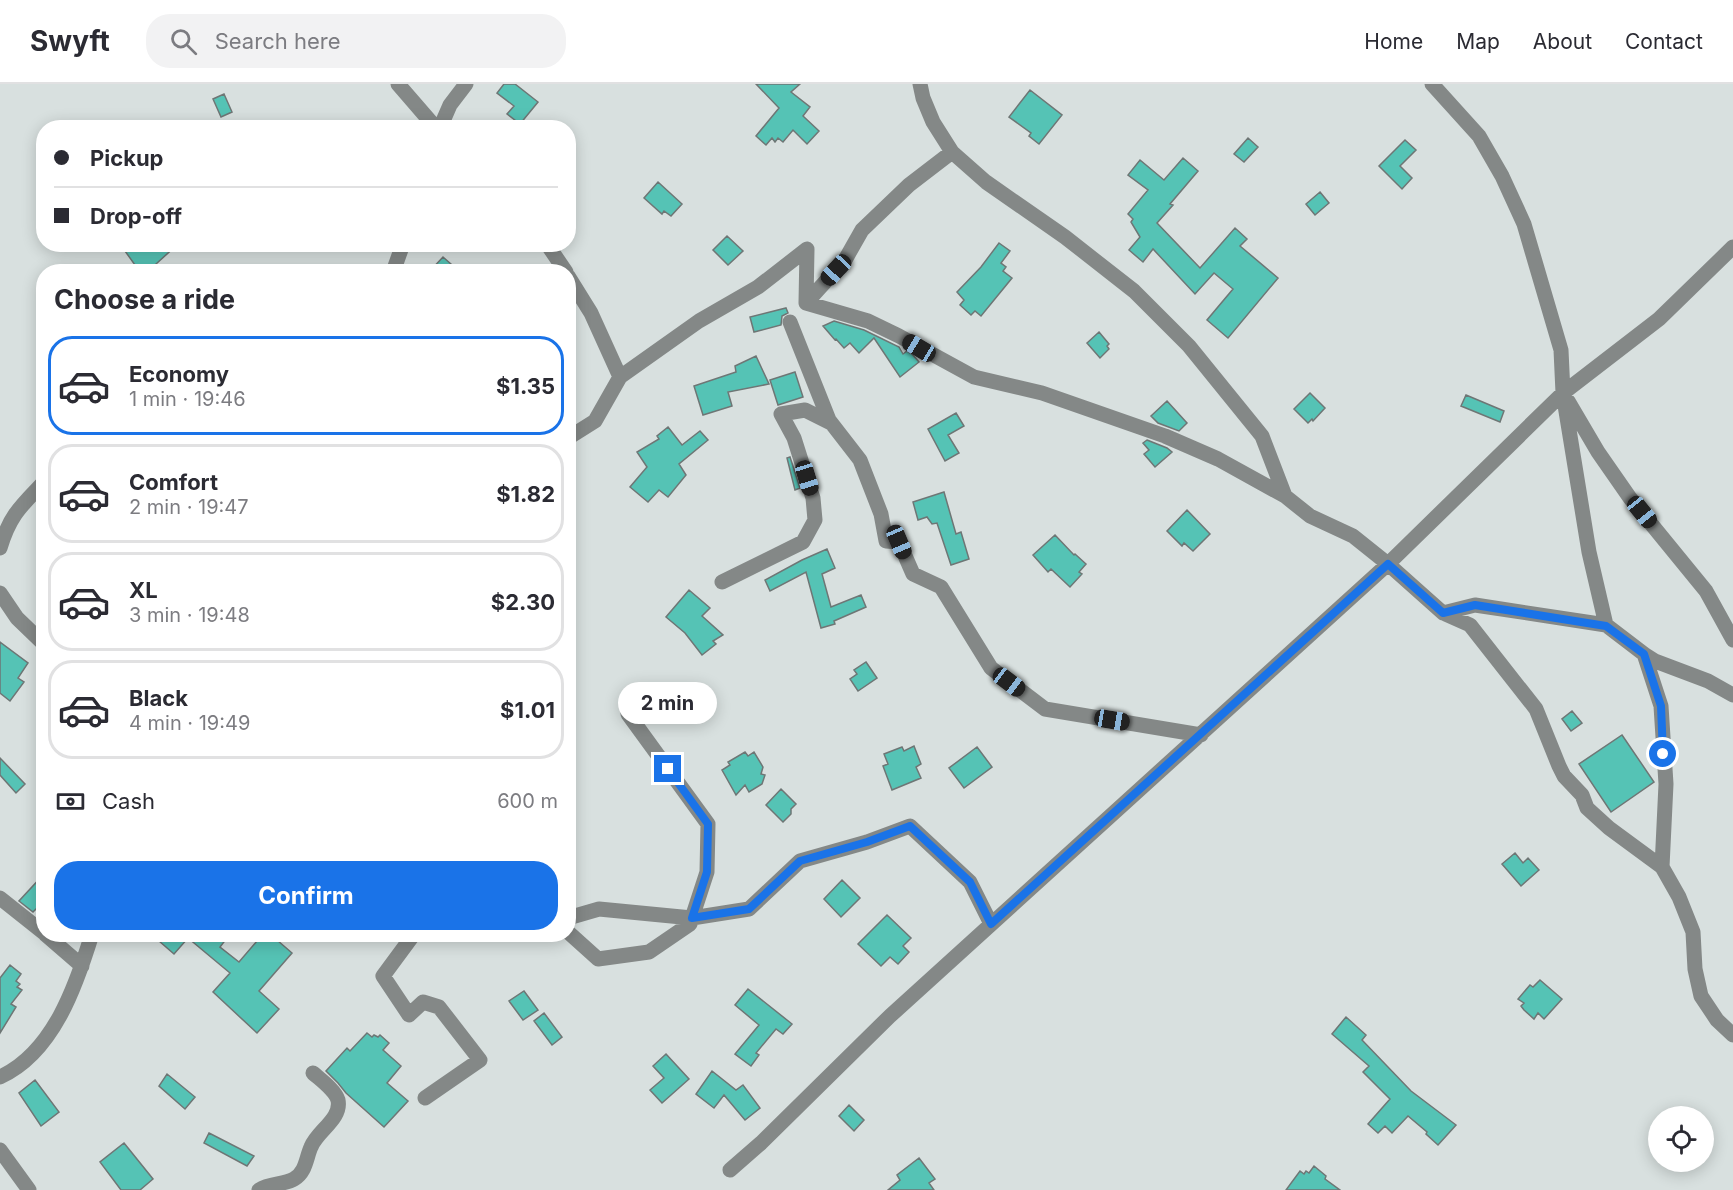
<!DOCTYPE html>
<meta charset="utf-8">
<style>
:root{--surface:#fff;--page:#f2f2f3;--text:#2b2b33;--muted:#7c7c81;--line:#e1e1e2;--accent:#1a73e8}
body{margin:0;font-family:Inter,sans-serif;background:var(--page);color:var(--text);height:100vh;display:flex;flex-direction:column;font-size:22px;white-space:nowrap}
*{box-sizing:border-box;margin:0}
p{font-size:20px;color:var(--muted)}
.icon{flex:none;width:33px;height:33px;fill:none;stroke:currentColor;stroke-width:2;stroke-linecap:round;stroke-linejoin:round}
.map{position:relative;flex:1;overflow:hidden}
.panel{position:absolute;left:36px;top:180px;width:540px;height:678px;display:flex;flex-direction:column;background:var(--surface);border-radius:24px;box-shadow:0 3px 15px #0003}
.panel>*{flex:none}
.guide{position:absolute;left:36px;top:36px;width:540px;height:132px;border-radius:24px;box-shadow:0 3px 15px #0003;display:grid;align-content:center;height:132px;padding:0 18px;background:var(--surface)}
.controls{position:absolute;left:1648px;top:1022px;display:grid;gap:12px}
.controls a{display:grid;place-items:center;width:66px;height:66px;border-radius:50%;background:var(--surface);box-shadow:0 3px 15px #0003;font-size:30px}
.end{position:absolute;width:27px;height:27px;margin:-14px;border:8px solid #1a73e8;background:#fff;box-shadow:0 0 0 3px #fff}
.from{border-radius:50%}
.bubble{position:absolute;height:42px;border-radius:21px;background:var(--surface);box-shadow:0 3px 15px #0003;font-size:20px;font-weight:700;line-height:42px;text-align:center}
.car{position:absolute;width:18px;height:36px;margin:-18px -9px;border-radius:8px;box-shadow:0 0 4px 2px #0007;background:linear-gradient(#222 24%,#8ab4d8 0 40%,#222 0 76%,#8ab4d8 0 86%,#222 0)}
.guide b{display:flex;align-items:center;gap:21px;height:57px;font-size:22px}
.guide b+b{border-top:2px solid var(--line)}
.guide i{width:15px;height:15px;background:var(--text)}
ul{padding:0;list-style:none}
li{display:flex;align-items:center;gap:18px;height:99px;margin:0 12px 9px;padding:0 6px;border:3px solid var(--line);border-radius:24px}
li div{flex:1}
li b{display:block;font-size:22px}
li em{font-style:normal;font-weight:700}
li.current{border-color:var(--accent)}
li>.icon{width:54px;height:54px;stroke-width:1.5}
h2{padding:0 18px;font-size:27px;line-height:72px}
.pay{display:flex;align-items:center;gap:15px;height:66px;padding:0 18px;font-size:22px}
.pay p{margin-inline-start:auto}
.action{display:flex;gap:12px;margin-top:auto;padding:12px 18px}
.action a{flex:1;height:69px;border-radius:24px;background:var(--accent);color:#fff;font-size:24px;font-weight:700;line-height:69px;text-align:center}
header{display:flex;align-items:center;gap:36px;box-sizing:border-box;height:84px;padding:0 30px;background:var(--surface);border-bottom:2px solid var(--line)}
header strong{font-size:28px}
nav{display:flex;gap:33px;margin-inline-start:auto;font-size:21px}
.search{width:420px;height:54px;background:var(--page);display:flex;align-items:center;gap:15px;box-sizing:border-box;padding:0 21px;border-radius:24px;color:var(--muted);font-size:22px}
.map>svg:first-child{display:block}
.building{fill:#55c3b5;stroke:#6e7675;stroke-width:1.5}
.lines{fill:none;stroke-linecap:round;stroke-linejoin:round}
.minor{stroke:#848887;stroke-width:15}
.route{stroke:#1a73e8;stroke-width:8}
</style>
<header>
<strong>Swyft</strong>
<div class="search"><svg class="icon" aria-label="search" viewBox="0 0 24 24"><circle cx="10" cy="10" r="6"/><path d="M15 15l6 6"/></svg>Search here</div>
<nav><a>Home</a><a>Map</a><a>About</a><a>Contact</a></nav>
</header>
<div class="map">
<svg width="1733" height="1106" viewBox="0 0 1733 1106">
<rect width="100%" height="100%" fill="#d8e0df"/>
<path class="building" d="M504,0H515L538,18L520,40L507,30L514,22L497,9Z
M756,0H800L791,8L810,23L803,32L819,47L807,60L793,46L783,58L778,54L775,58L772,54L766,61L756,52L779,24Z
M1030,6L1062,31L1039,60L1029,52L1031,49L1009,33Z
M224,10L232,28L221,33L213,15Z
M1248,54L1258,63L1244,78L1234,70Z
M1405,56L1416,66L1400,82L1412,94L1402,105L1379,82Z
M1183,74L1198,87L1170,120L1173,121L1157,139L1200,184L1235,144L1247,155L1240,162L1278,194L1228,254L1207,236L1233,205L1214,189L1195,210L1153,165L1143,178L1129,166L1140,153L1131,138L1133,135L1128,130L1148,106L1128,91L1140,76L1164,96Z
M658,98L682,120L671,132L664,127L662,130L644,114Z
M1320,108L1329,119L1315,131L1306,120Z
M727,152L743,167L728,181L713,166Z
M999,159L1010,167L1001,179L1006,183L1003,187L1012,194L981,232L975,227L971,231L960,221L964,216L957,208L981,183Z
M120,160H178L156,180L163,188H140Z
M443,173L460,188H429Z
M786,224L788,229L782,232L781,241L754,248L750,233Z
M834,237L864,246L899,263L903,270L907,267L912,270L919,278L900,293L874,254L859,269L850,259L844,264L836,255L835,256L823,242Z
M1099,248L1109,260L1107,262L1109,265L1100,274L1087,259Z
M756,272L769,300L728,308L732,322L703,331L694,302L736,288L735,282Z
M795,288L803,313L778,321L770,296Z
M1310,309L1325,324L1313,337L1312,335L1308,339L1294,325Z
M1466,311L1504,327L1500,338L1461,322Z
M1167,317L1187,339L1179,347L1158,339L1151,332Z
M956,329L964,342L948,351L959,369L945,377L928,345Z
M668,343L682,361L700,347L708,356L679,380L686,391L668,413L659,406L648,418L630,403L647,383L637,368L659,355L657,352Z
M1147,356L1167,364L1172,368L1155,383L1144,370L1149,366L1143,359Z
M790,373L800,404L795,406L787,374Z
M944,408L956,450L961,448L969,475L951,481L937,439L932,440L927,433L918,436L913,418Z
M1187,426L1210,450L1193,467L1184,459L1182,462L1167,447Z
M1055,451L1074,471L1075,470L1086,480L1079,488L1082,490L1070,503L1051,485L1048,488L1033,471Z
M827,465L835,484L822,490L831,523L861,511L866,523L834,537L835,540L821,544L806,488L770,507L765,496L802,476Z
M689,506L710,524L702,532L723,551L713,557L716,560L702,571L685,549L666,533Z
M0,558L28,579L18,594L24,598L10,617L0,609Z
M866,578L877,594L858,607L850,595L857,590L854,586Z
M1572,627L1582,639L1571,647L1562,635Z
M1622,651L1654,698L1611,728L1579,680Z
M914,662L921,680L916,683L921,694L892,706L883,682L888,680L884,670L902,663L904,667Z
M977,663L992,683L964,704L949,684Z
M745,668L748,672L754,668L763,683L761,690L765,691L762,700L749,708L745,701L736,711L722,686L730,681L728,678Z
M0,674L25,700L16,709L0,691Z
M781,705L796,720L791,725V730L783,738L766,721Z
M1515,769L1523,779L1528,774L1539,786L1521,802L1502,780Z
M44,790V817L33,828L19,817Z
M842,796L860,814L841,833L824,815Z
M887,831L911,854L903,862L909,868L898,880L890,873L881,882L858,860Z
M151,850H230L220,863L239,878L263,850H270L292,869L259,907L279,925L257,949L213,908L230,889L188,854L174,870Z
M10,881L21,890L16,897L20,900L17,903L22,906L11,920L16,923L0,949V894Z
M1540,896L1562,915L1544,935L1538,929L1534,935L1524,926L1521,922L1524,919L1518,915L1530,901L1533,903Z
M748,905L792,940L783,950L776,945L756,969L759,971L751,982L735,970L759,941L735,921Z
M524,907L538,926L523,936L509,917Z
M544,929L562,953L552,961L534,937Z
M1346,933L1366,951L1362,956L1411,1007L1456,1041L1438,1061L1426,1050L1427,1048L1408,1032L1392,1049L1385,1042L1378,1049L1368,1040L1390,1015L1363,988L1369,982L1332,950Z
M367,949L372,953L374,951L378,953L380,951L389,959L383,966L401,982L387,999L408,1017L384,1043L346,1009L338,999L326,987L347,964L350,967Z
M666,970L689,995L662,1019L650,1006L664,994L653,982Z
M712,987L736,1006L743,1001L760,1024L745,1036L724,1011L714,1024L696,1010Z
M167,990L195,1013L185,1025L159,1002Z
M35,996L59,1028L41,1042L19,1009Z
M849,1021L864,1036L854,1047L839,1032Z
M209,1049L254,1072L247,1082L204,1059Z
M124,1059L153,1095L140,1106H121L100,1078Z
M919,1074L935,1095L929,1099L934,1106H888L900,1096L897,1091Z
M1314,1082L1326,1092L1325,1095L1340,1106H1286L1300,1087L1304,1090L1306,1087L1309,1089Z"/>
<g class="lines">
<path class="minor" d="M398,0L436,44
M920,0L923,14L933,38L952,68L986,98L1065,153L1134,207L1189,262L1262,352L1285,412
M1432,0L1479,52L1502,92L1524,140L1561,266L1563,309L1589,468L1606,541L1644,570L1661,622L1666,700L1662,783L1679,813L1693,848L1695,885L1701,912L1717,936L1733,951
M440,44L450,21L466,0
M547,160L566,188
M393,188L403,160
M568,192L591,229L620,293
M806,219L868,237L899,252L974,293L1042,309L1165,352L1218,375L1285,412L1310,432L1353,452L1388,480L1443,529L1470,541L1536,625L1559,682L1564,692L1582,711L1587,724L1609,744L1662,783
M806,219L836,186L841,183L862,146L909,101L952,68
M790,238L829,336L860,376L881,430L886,457L899,458L913,490L941,503L991,584L1045,625L1201,651
M1568,317L1598,368L1630,414L1706,507L1733,556
M568,354L595,337L620,293L699,237L758,203L807,165L806,219
M0,464C10,431 21,422 44,398
M722,498L803,458L815,436L813,414L794,354L781,330L805,326L831,339
M0,509L17,534L44,560
M1443,529L1475,521L1606,541
M1644,570L1655,577L1708,597L1733,611
M0,814L44,849
M568,834L599,825L692,834L749,825L800,777L867,758L910,742L970,798L991,840
M568,848L598,875L649,868L690,840L707,788L708,740L628,630
M45,850L82,882
M414,850L383,892L409,931L423,918L439,923L480,976L425,1014
M0,993C53,969 76,902 92,850
M0,1066L29,1106
M730,1086L761,1059L890,932L1388,480L1563,309L1659,235L1733,163
M259,1106C270,1099 284,1101 294,1095C306,1088 306,1074 311,1063C317,1047 342,1035 338,1016C335,1006 321,996 313,989"/>
</g>
<g class="lines">
<path class="route" d="M668,685L708,740L707,788L692,834L749,825L800,777L867,758L910,742L970,798L991,840L1388,480L1443,529L1475,521L1606,542L1644,570L1661,622L1663,670"/>
</g>
</svg>
<div class="controls">
<a><svg class="icon" aria-label="locate" viewBox="0 0 24 24"><circle cx="12" cy="12" r="6"/><path d="M12 2v4M12 18v4M2 12h4M18 12h4"/></svg></a>
</div>
<i class="end from" style="left:1663px;top:670px"></i>
<i class="end" style="left:668px;top:685px"></i>
<div class="bubble" style="left:618px;top:598px;width:99px">2 min</div>
<i class="car" style="left:836px;top:186px;rotate:223deg"></i>
<i class="car" style="left:919px;top:264px;rotate:301deg"></i>
<i class="car" style="left:807px;top:394px;rotate:163deg"></i>
<i class="car" style="left:1642px;top:428px;rotate:141deg"></i>
<i class="car" style="left:899px;top:458px;rotate:157deg"></i>
<i class="car" style="left:1009px;top:598px;rotate:127deg"></i>
<i class="car" style="left:1112px;top:636px;rotate:100deg"></i>
<div class="guide">
<b><i class="from"></i>Pickup</b>
<b><i></i>Drop-off</b>
</div>
<section class="panel">
<h2>Choose a ride</h2>
<ul>
<li class="current"><svg class="icon" aria-label="car" viewBox="0 0 24 24"><path d="M5 17H2v-5l4-1 3-4h7l3 4 3 1v5h-3M9 17h6M6 11h13"/><circle cx="7" cy="17" r="2"/><circle cx="17" cy="17" r="2"/></svg><div><b>Economy</b><p>1 min · 19:46</p></div><em>$1.35</em></li>
<li><svg class="icon" aria-label="car" viewBox="0 0 24 24"><path d="M5 17H2v-5l4-1 3-4h7l3 4 3 1v5h-3M9 17h6M6 11h13"/><circle cx="7" cy="17" r="2"/><circle cx="17" cy="17" r="2"/></svg><div><b>Comfort</b><p>2 min · 19:47</p></div><em>$1.82</em></li>
<li><svg class="icon" aria-label="car" viewBox="0 0 24 24"><path d="M5 17H2v-5l4-1 3-4h7l3 4 3 1v5h-3M9 17h6M6 11h13"/><circle cx="7" cy="17" r="2"/><circle cx="17" cy="17" r="2"/></svg><div><b>XL</b><p>3 min · 19:48</p></div><em>$2.30</em></li>
<li><svg class="icon" aria-label="car" viewBox="0 0 24 24"><path d="M5 17H2v-5l4-1 3-4h7l3 4 3 1v5h-3M9 17h6M6 11h13"/><circle cx="7" cy="17" r="2"/><circle cx="17" cy="17" r="2"/></svg><div><b>Black</b><p>4 min · 19:49</p></div><em>$1.01</em></li>
</ul>
<div class="pay"><svg class="icon" aria-label="cash" viewBox="0 0 24 24"><path d="M3 7h18v10H3z"/><circle cx="12" cy="12" r="2"/></svg>Cash<p>600 m</p></div>
<div class="action"><a>Confirm</a></div>
</section>
</div>
